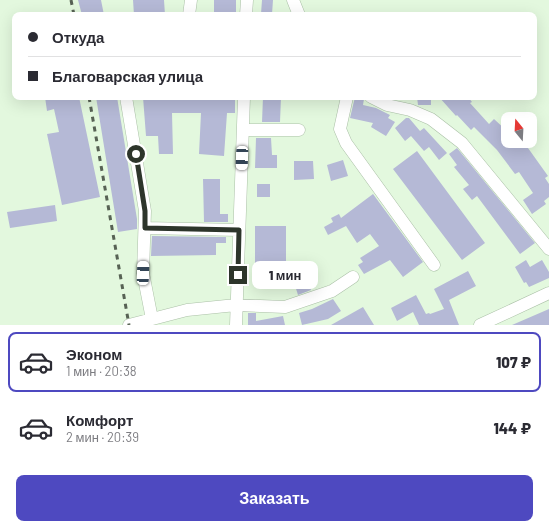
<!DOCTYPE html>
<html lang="ru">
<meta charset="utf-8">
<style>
:root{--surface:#fff;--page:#f2f2f3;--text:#2b2b33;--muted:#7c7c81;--line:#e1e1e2;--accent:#4e49c0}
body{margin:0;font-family:Barlow,sans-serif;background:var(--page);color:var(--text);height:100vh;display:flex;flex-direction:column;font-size:15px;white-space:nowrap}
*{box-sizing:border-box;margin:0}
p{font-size:13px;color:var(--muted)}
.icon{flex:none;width:22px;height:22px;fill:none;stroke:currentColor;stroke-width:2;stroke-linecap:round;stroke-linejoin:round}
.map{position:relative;height:325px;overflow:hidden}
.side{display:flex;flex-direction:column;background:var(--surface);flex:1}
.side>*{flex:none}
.top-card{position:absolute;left:12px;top:12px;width:525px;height:88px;border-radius:8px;box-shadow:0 4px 16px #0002;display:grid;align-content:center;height:88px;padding:0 16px;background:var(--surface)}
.needle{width:26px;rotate:342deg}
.tools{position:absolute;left:501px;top:112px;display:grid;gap:8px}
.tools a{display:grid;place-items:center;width:36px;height:36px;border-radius:8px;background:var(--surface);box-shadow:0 4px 16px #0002;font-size:20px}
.end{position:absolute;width:18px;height:18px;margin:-9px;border:5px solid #2d352b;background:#fff;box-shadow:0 0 0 2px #fff}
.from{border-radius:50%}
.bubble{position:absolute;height:28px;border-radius:8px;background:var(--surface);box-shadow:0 4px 16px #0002;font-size:13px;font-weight:800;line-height:28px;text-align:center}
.car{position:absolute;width:12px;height:24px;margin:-12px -6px;border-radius:5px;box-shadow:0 0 3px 1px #0007;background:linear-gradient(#fff 24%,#345 0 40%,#fff 0 76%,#345 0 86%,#fff 0)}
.top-card b{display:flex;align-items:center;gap:14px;height:38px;font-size:15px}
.top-card b+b{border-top:1px solid var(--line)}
.top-card i{width:10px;height:10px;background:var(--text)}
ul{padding:7px 0 0;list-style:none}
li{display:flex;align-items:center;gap:12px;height:60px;margin:0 8px 6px;padding:0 8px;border:2px solid transparent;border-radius:8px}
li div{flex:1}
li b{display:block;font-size:15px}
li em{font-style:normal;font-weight:800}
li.active{border-color:var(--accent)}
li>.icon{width:36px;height:36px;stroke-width:1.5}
.button{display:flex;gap:8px;margin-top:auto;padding:8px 16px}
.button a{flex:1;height:46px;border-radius:8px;background:var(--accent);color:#fff;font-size:16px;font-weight:800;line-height:46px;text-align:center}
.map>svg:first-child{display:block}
.building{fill:#b5b9d6}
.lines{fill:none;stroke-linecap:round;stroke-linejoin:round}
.minor-casing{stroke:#abc0a7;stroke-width:13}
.minor{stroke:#fff;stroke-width:12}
.rail{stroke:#576254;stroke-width:3;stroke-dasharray:5 5;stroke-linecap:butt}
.route{stroke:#2d352b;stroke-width:5}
</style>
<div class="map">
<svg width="549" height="325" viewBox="0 0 549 325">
<rect width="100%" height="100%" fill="#e3f8de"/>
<path class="building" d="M78,0H101L104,15H82Z
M133,0H164L165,15H134Z
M214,0H236V15H214Z
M262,0H273L272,14H261Z
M45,97H79L100,197L62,205L47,134L59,132L54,109L47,111Z
M96,97H117L137,219V229L118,232Z
M143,97H235V113H227L224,156L199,154L201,113H172L173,154H159L158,136H146Z
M263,97H281L280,122H262Z
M355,97L364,99L363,105L376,108L390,115L388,118L395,122L386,136L371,127L373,123L350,118Z
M417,97H431V105H418Z
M439,97H468L472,102L470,103L489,124L494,119L508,132V141H523L548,176L545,178L549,184V197L544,201L546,204L532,214L523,200L533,193L519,172L515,174L497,150L474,127L471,130L457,115L456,116Z
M406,118H409L420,131L424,128L447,153L439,160L429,147L424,151L411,136L405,141L395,128Z
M256,138H271L272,155H277V168H255Z
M457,148L535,243L520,254L477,196L472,200L463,189L469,185L454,167L457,165L449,154Z
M417,151L485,243L462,260L393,169Z
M343,160L348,176L331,181L327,165Z
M294,161H313L314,179L294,180Z
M203,179H220V214H228V222H204Z
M257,184H270V197H257Z
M373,194L423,262L403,277L390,260L364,274L358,265L363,262L360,258L379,246L370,234L357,243L346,226L328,235L324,227L333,222L331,218L339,214L341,218Z
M55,205L57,221L10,228L7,212Z
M255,226H286V263H255Z
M152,236L226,237V243H216V255L151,256Z
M526,260L530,267L542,260L549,272V278L529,287L526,282L524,283L515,267Z
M468,271L476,286L449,300L459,325H419L413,312L397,321L391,308L416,295L426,314L429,313L430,314L444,309L434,289Z
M306,275L311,290L298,295L293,279Z
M333,299L341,311L328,319L302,325L299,313L312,309Z
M363,307L374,325H331Z
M549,309V325H512Z
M248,313H256V321L283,316L285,325H248Z"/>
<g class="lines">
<defs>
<path id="minor" d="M293,0L299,15
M189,15L191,0
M246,15L247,0
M126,97L145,211L143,273L152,319
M347,97L340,129L346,143L434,265
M371,97L387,105L410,110L431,119L462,143L549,249
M243,130H299
M145,228L239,230
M129,325L187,310L236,305L285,307L332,291L353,277
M236,325L244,97
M480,325L549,293"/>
</defs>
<use href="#minor" class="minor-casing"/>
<use href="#minor" class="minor"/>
<path class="rail" d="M71,0L74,15
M89,97L129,325"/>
</g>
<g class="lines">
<path class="route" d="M136,154L145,211V228L239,230L238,275"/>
</g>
</svg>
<div class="tools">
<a><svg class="needle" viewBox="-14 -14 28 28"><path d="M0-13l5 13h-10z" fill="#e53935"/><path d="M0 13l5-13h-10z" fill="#7c7c81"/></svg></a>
</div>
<i class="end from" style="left:136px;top:154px"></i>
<i class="end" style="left:238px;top:275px"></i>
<div class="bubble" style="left:252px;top:261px;width:66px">1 мин</div>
<i class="car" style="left:242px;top:158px;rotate:182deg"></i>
<i class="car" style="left:143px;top:273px;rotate:2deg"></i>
<div class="top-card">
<b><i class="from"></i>Откуда</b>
<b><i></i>Благоварская улица</b>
</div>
</div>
<section class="side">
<ul>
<li class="active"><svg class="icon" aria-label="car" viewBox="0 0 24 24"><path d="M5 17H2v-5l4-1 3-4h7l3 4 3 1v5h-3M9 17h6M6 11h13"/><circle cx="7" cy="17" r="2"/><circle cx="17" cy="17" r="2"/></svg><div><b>Эконом</b><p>1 мин · 20:38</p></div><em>107 ₽</em></li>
<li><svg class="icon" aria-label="car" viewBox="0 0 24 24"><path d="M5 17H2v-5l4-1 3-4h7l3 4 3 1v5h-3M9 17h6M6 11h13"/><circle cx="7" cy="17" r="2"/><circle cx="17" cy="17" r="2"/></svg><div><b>Комфорт</b><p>2 мин · 20:39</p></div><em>144 ₽</em></li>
</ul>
<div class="button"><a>Заказать</a></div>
</section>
